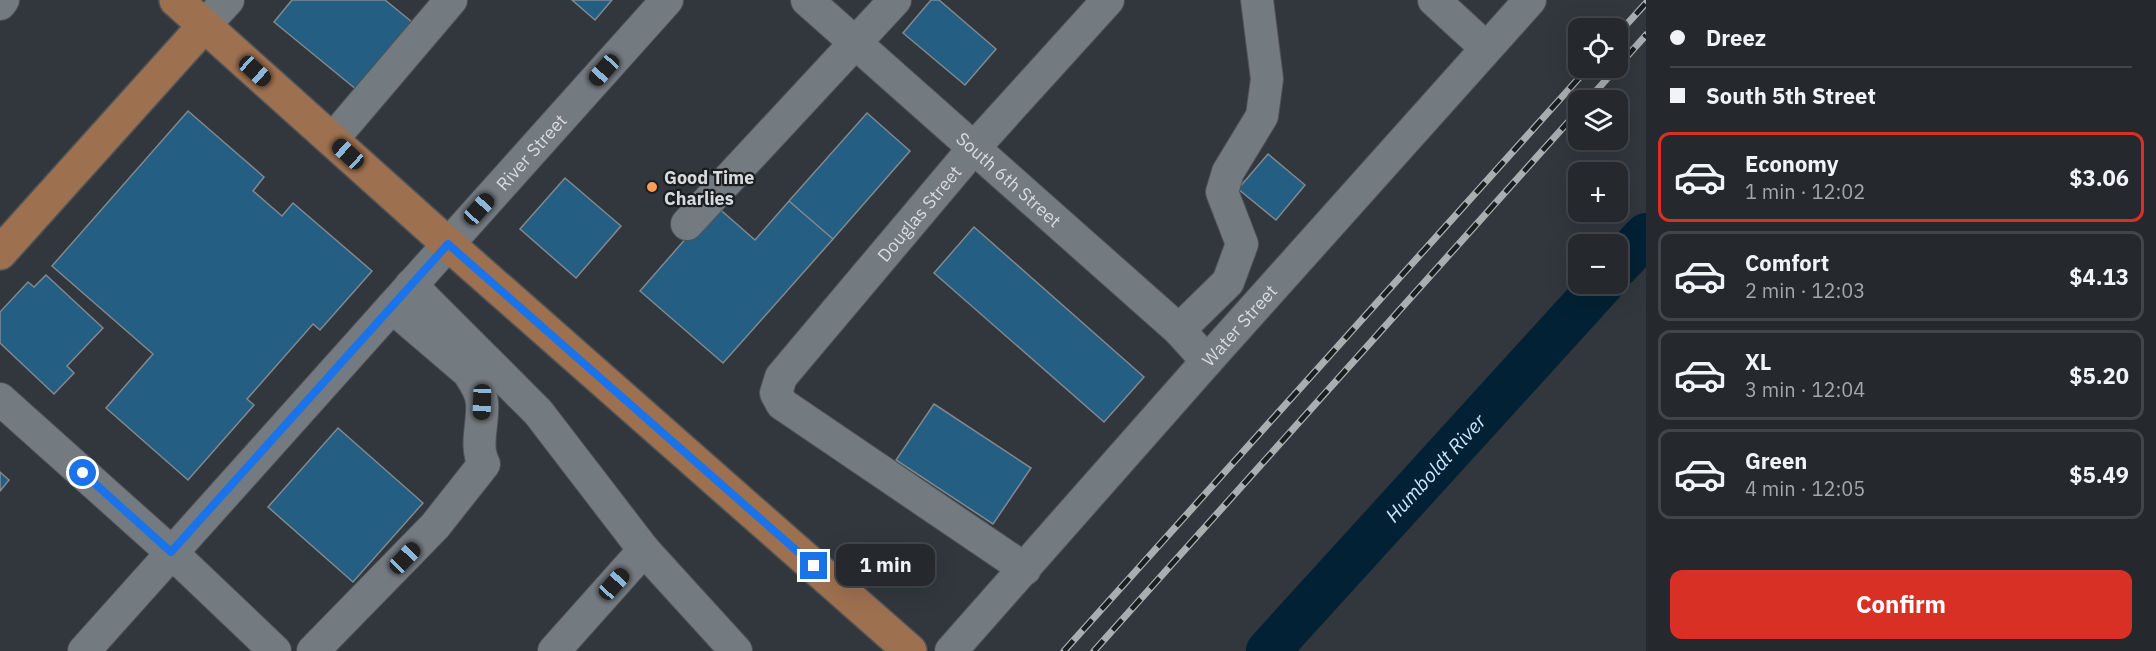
<!DOCTYPE html>
<meta charset="utf-8">
<style>
:root{--surface:#25292d;--page:#313539;--text:#f1f3f6;--muted:#a3a6aa;--line:#424549;--accent:#d93025}
body{margin:0;font-family:"IBM Plex Sans",sans-serif;background:var(--page);color:var(--text);height:100vh;display:flex;flex-direction:column;font-size:22px;white-space:nowrap}
*{box-sizing:border-box;margin:0}
p{font-size:20px;color:var(--muted)}
.icon{flex:none;width:33px;height:33px;fill:none;stroke:currentColor;stroke-width:2;stroke-linecap:round;stroke-linejoin:round}
.map{position:relative;flex:1;overflow:hidden}
.details{display:flex;flex-direction:column;background:var(--surface);width:510px}
.details>*{flex:none}
.hud{display:grid;align-content:center;height:132px;padding:0 24px;background:var(--surface)}
.controls{position:absolute;left:1568px;top:18px;display:grid;gap:12px}
.controls a{display:grid;place-items:center;width:60px;height:60px;border-radius:12px;background:var(--surface);box-shadow:0 6px 24px #0002,0 0 0 2px var(--line);font-size:30px}
.end{position:absolute;width:27px;height:27px;margin:-14px;border:8px solid #1a73e8;background:#fff;box-shadow:0 0 0 3px #fff}
.from{border-radius:50%}
.bubble{position:absolute;height:42px;border-radius:12px;background:var(--surface);box-shadow:0 6px 24px #0002,0 0 0 2px var(--line);font-size:20px;font-weight:700;line-height:42px;text-align:center}
.car{position:absolute;width:18px;height:36px;margin:-18px -9px;border-radius:8px;box-shadow:0 0 4px 2px #0007;background:linear-gradient(#222 24%,#8ab4d8 0 40%,#222 0 76%,#8ab4d8 0 86%,#222 0)}
.hud b{display:flex;align-items:center;gap:21px;height:57px;font-size:22px}
.hud b+b{border-top:2px solid var(--line)}
.hud i{width:15px;height:15px;background:var(--text)}
ul{padding:0;list-style:none}
li{display:flex;align-items:center;gap:18px;height:90px;margin:0 12px 9px;padding:0 12px;border:3px solid var(--line);border-radius:12px}
li div{flex:1}
li b{display:block;font-size:22px}
li em{font-style:normal;font-weight:700}
li.active{border-color:var(--accent)}
li>.icon{width:54px;height:54px;stroke-width:1.5}
.primary-button{display:flex;gap:12px;margin-top:auto;padding:12px 24px}
.primary-button a{flex:1;height:69px;border-radius:12px;background:var(--accent);color:#fff;font-size:24px;font-weight:700;line-height:69px;text-align:center}
main{display:flex;flex:1;min-height:0}
.map>svg:first-child{display:block}
.lines{fill:none;stroke-linecap:round;stroke-linejoin:round}
.river{stroke:#032134;stroke-width:44}
.building{fill:#255e83;stroke:#81898e;stroke-width:1.5}
.minor-casing{stroke:#4d5357;stroke-width:34}
.major-casing{stroke:#4d5357;stroke-width:36}
.minor{stroke:#737a80;stroke-width:32}
.major{stroke:#9d704f;stroke-width:33}
.rail-casing{stroke:#a9aeb1;stroke-width:7}
.rail{stroke:#1b1e20;stroke-width:4.5;stroke-dasharray:14;stroke-linecap:butt}
.route{stroke:#1a73e8;stroke-width:8}
.poi-dot{fill:#fd9c57;stroke:#1b1e20;stroke-width:2}
.labels{text-anchor:middle;dominant-baseline:central;stroke-width:4.5;stroke-linejoin:round;paint-order:stroke}
.street-label{font-size:18px;fill:#d7dbde;stroke:#1b1e20}
.poi-label{font-size:18px;font-weight:bold;fill:#d7dbde;stroke:#1b1e20;text-anchor:start}
.water-label{font-size:20px;font-style:italic;fill:#c6e5fc;stroke:#1b1e20}
</style>
<main>
<div class="map">
<svg width="1646" height="651" viewBox="0 0 1646 651">
<rect width="100%" height="100%" fill="#31373c"/>
<g class="lines">
<g class="river">
<path d="M1617,266L1646,235"/>
<path id="s1" d="M1268,651L1602,284"/>
</g>
</g>
<path class="building" d="M292,0H385L412,22L357,90L274,22Z
M572,0H612L595,20Z
M931,0H939L996,49L965,85L903,33Z
M188,111L264,177L253,191L282,216L293,203L372,271L320,330L313,324L247,399L254,405L188,480L106,408L153,354L52,266Z
M867,113L910,151L833,239L789,201Z
M1268,154L1305,185L1276,220L1238,189Z
M565,178L621,226L576,278L520,229Z
M789,201L833,239L723,363L640,291L715,205L755,240Z
M974,227L1144,377L1104,422L934,273Z
M46,275L103,328L67,366L74,373L54,394L0,343V312L28,282L34,287Z
M934,404L1031,468L993,524L896,460Z
M338,428L423,503L353,582L268,507Z
M0,472L9,480L0,491Z"/>
<g class="lines">
<defs>
<g id="minor">
<path id="s2" d="M807,0L1179,330L1207,361"/>
<path d="M1434,0L1486,48"/>
<path d="M0,4L3,0"/>
<path d="M204,26L228,0"/>
<path d="M332,140L451,0"/>
<path d="M687,224L895,0"/>
<path d="M411,285L538,412L644,550L736,651"/>
<path d="M1179,330L1228,282L1242,244L1222,192L1228,172L1262,116L1267,79L1257,0"/>
<path d="M0,399L171,552L275,651"/>
<path id="s3" d="M1025,569L782,404L776,393L781,377L973,149L1108,0"/>
<path id="s4" d="M84,651L667,0"/>
<path d="M313,651L435,526L484,464C474,446 484,422 482,402C481,391 474,381 468,372L392,307"/>
<path d="M554,651L644,550"/>
<path id="s5" d="M951,651L1207,361L1530,0"/>
</g>
<path id="major" d="M176,0L448,244L910,651
M0,253L204,26"/>
</defs>
<use href="#minor" class="minor-casing"/>
<use href="#major" class="major-casing"/>
<use href="#minor" class="minor"/>
<use href="#major" class="major"/>
<defs>
<path id="rail" d="M1617,35L1646,3
M1588,100L1646,35
M1064,651L1588,68
M1094,651L1578,111"/>
</defs>
<use href="#rail" class="rail-casing"/>
<use href="#rail" class="rail"/>
</g>
<g class="lines">
<path class="route" d="M83,473L171,552L448,244L814,566"/>
</g>
<circle class="poi-dot" cx="652" cy="187" r="6"/>
<g class="labels">
<g class="street-label">
<text stroke="none"><textPath href="#s4" startOffset="670">River Street</textPath></text>
<text stroke="none"><textPath href="#s2" startOffset="270">South 6th Street</textPath></text>
<text stroke="none"><textPath href="#s3" startOffset="537">Douglas Street</textPath></text>
<text stroke="none"><textPath href="#s5" startOffset="435">Water Street</textPath></text>
</g>
<g class="poi-label">
<text x="664" y="177">Good Time<tspan x="664" dy="21">Charlies</tspan></text>
</g>
<g class="water-label">
<text stroke="none"><textPath href="#s1" startOffset="248">Humboldt River</textPath></text>
</g>
</g>
</svg>
<div class="controls">
<a><svg class="icon" aria-label="locate" viewBox="0 0 24 24"><circle cx="12" cy="12" r="6"/><path d="M12 2v4M12 18v4M2 12h4M18 12h4"/></svg></a>
<a><svg class="icon" aria-label="layers" viewBox="0 0 24 24"><path d="M12 4l9 5-9 5-9-5zM3 14l9 5 9-5"/></svg></a>
<a>+</a>
<a>−</a>
</div>
<i class="end from" style="left:83px;top:473px"></i>
<i class="end" style="left:814px;top:566px"></i>
<div class="bubble" style="left:836px;top:544px;width:99px">1 min</div>
<i class="car" style="left:604px;top:70px;rotate:222deg"></i>
<i class="car" style="left:255px;top:71px;rotate:132deg"></i>
<i class="car" style="left:348px;top:154px;rotate:312deg"></i>
<i class="car" style="left:479px;top:209px;rotate:42deg"></i>
<i class="car" style="left:482px;top:402px;rotate:182deg"></i>
<i class="car" style="left:405px;top:558px;rotate:44deg"></i>
<i class="car" style="left:614px;top:584px;rotate:42deg"></i>
</div>
<section class="details">
<div class="hud">
<b><i class="from"></i>Dreez</b>
<b><i></i>South 5th Street</b>
</div>
<ul>
<li class="active"><svg class="icon" aria-label="car" viewBox="0 0 24 24"><path d="M5 17H2v-5l4-1 3-4h7l3 4 3 1v5h-3M9 17h6M6 11h13"/><circle cx="7" cy="17" r="2"/><circle cx="17" cy="17" r="2"/></svg><div><b>Economy</b><p>1 min · 12:02</p></div><em>$3.06</em></li>
<li><svg class="icon" aria-label="car" viewBox="0 0 24 24"><path d="M5 17H2v-5l4-1 3-4h7l3 4 3 1v5h-3M9 17h6M6 11h13"/><circle cx="7" cy="17" r="2"/><circle cx="17" cy="17" r="2"/></svg><div><b>Comfort</b><p>2 min · 12:03</p></div><em>$4.13</em></li>
<li><svg class="icon" aria-label="car" viewBox="0 0 24 24"><path d="M5 17H2v-5l4-1 3-4h7l3 4 3 1v5h-3M9 17h6M6 11h13"/><circle cx="7" cy="17" r="2"/><circle cx="17" cy="17" r="2"/></svg><div><b>XL</b><p>3 min · 12:04</p></div><em>$5.20</em></li>
<li><svg class="icon" aria-label="car" viewBox="0 0 24 24"><path d="M5 17H2v-5l4-1 3-4h7l3 4 3 1v5h-3M9 17h6M6 11h13"/><circle cx="7" cy="17" r="2"/><circle cx="17" cy="17" r="2"/></svg><div><b>Green</b><p>4 min · 12:05</p></div><em>$5.49</em></li>
</ul>
<div class="primary-button"><a>Confirm</a></div>
</section>
</main>
